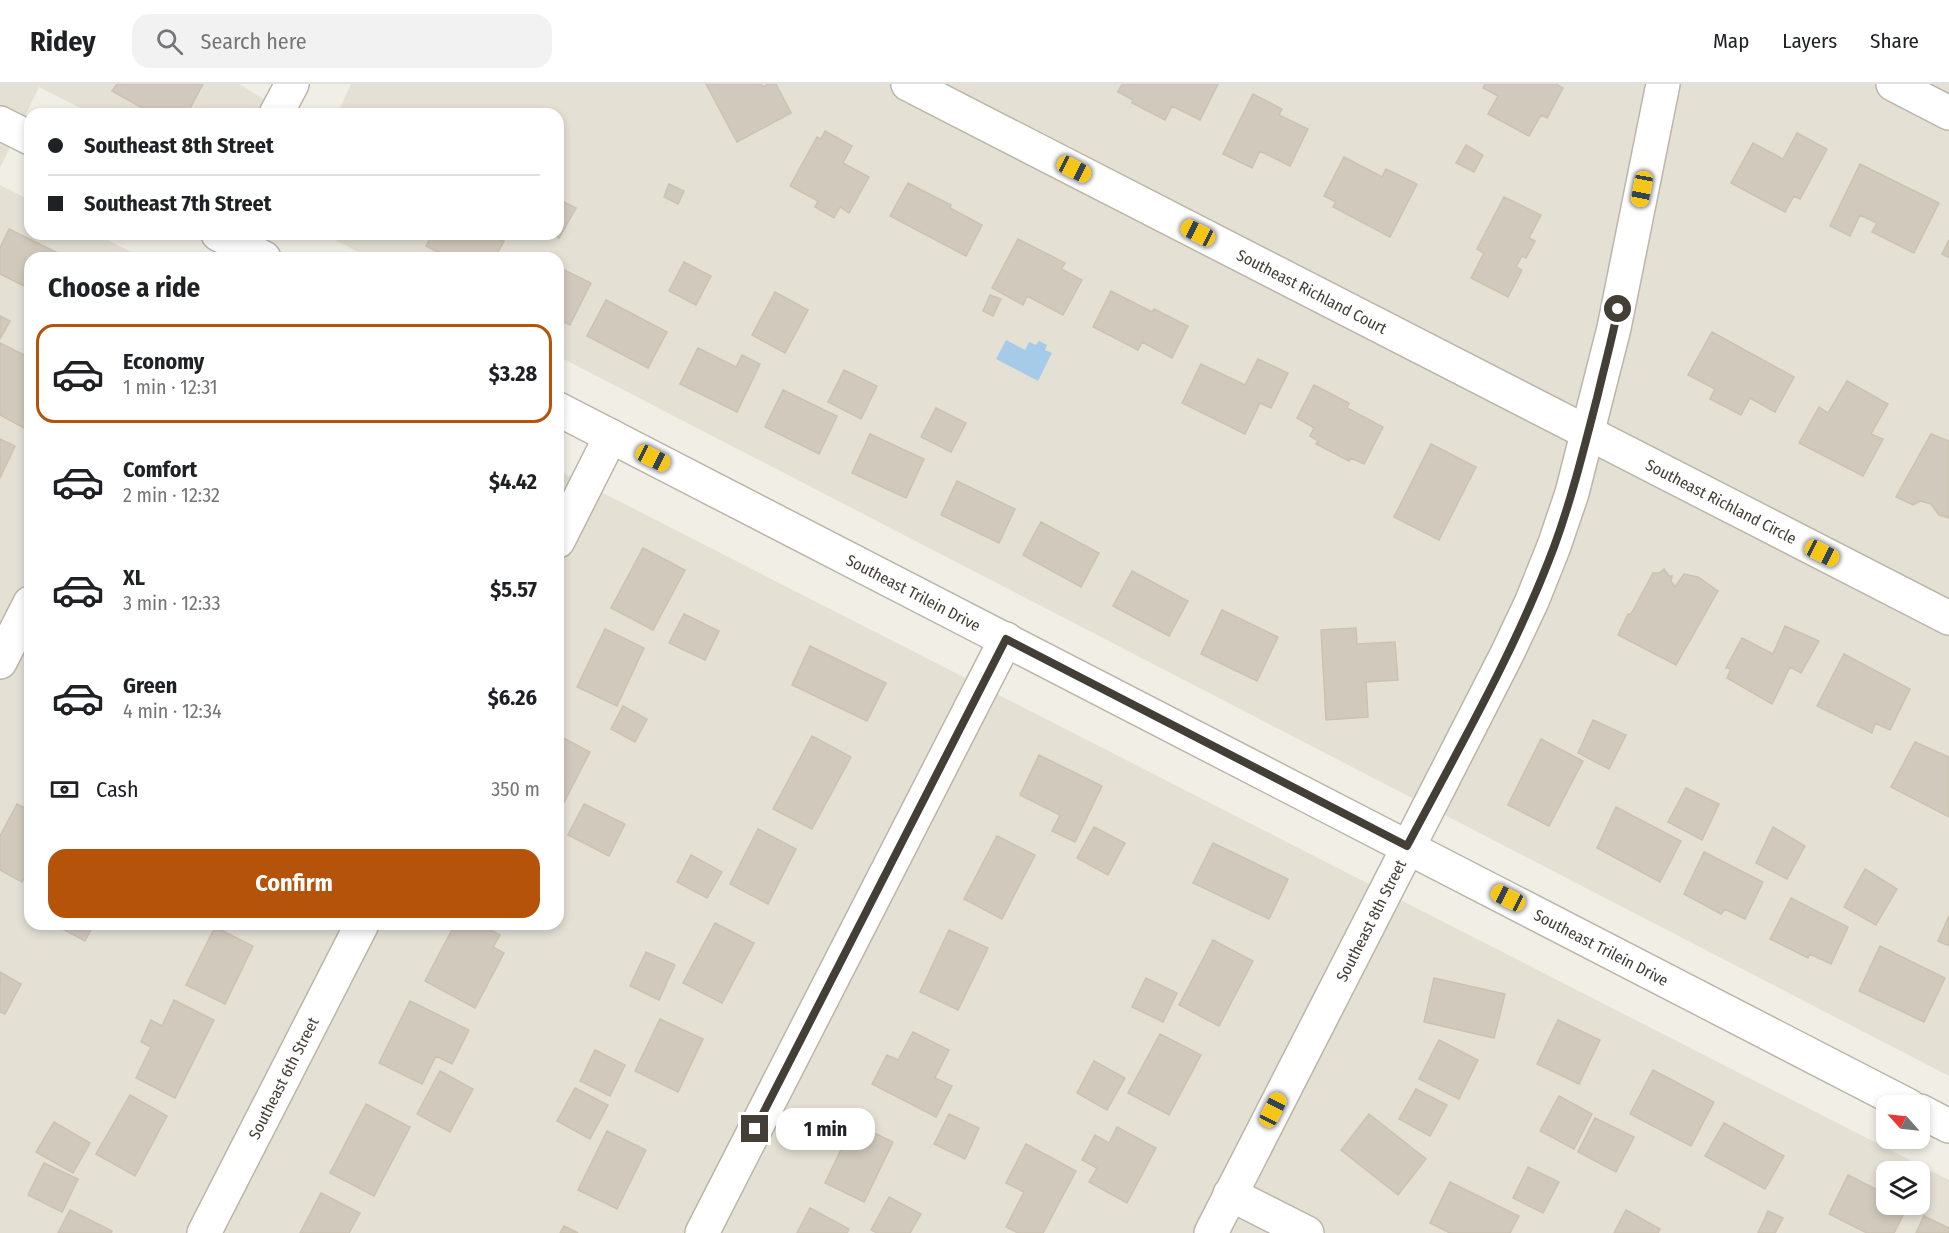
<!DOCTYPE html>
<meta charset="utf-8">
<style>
:root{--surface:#fff;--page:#f2f2f2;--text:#202124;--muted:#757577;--line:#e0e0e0;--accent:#b45309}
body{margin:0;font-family:"Fira Sans Condensed",sans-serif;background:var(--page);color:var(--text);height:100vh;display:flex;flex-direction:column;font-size:22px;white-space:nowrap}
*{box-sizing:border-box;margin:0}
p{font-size:20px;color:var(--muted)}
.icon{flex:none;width:33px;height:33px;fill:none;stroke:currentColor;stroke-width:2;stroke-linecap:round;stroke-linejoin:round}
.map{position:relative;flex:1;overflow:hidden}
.drawer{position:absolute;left:24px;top:168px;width:540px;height:678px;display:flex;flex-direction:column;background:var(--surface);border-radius:18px;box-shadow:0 3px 9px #0003}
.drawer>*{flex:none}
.banner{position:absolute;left:24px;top:24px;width:540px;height:132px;border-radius:18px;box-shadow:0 3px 9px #0003;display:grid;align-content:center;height:132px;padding:0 24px;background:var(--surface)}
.needle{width:39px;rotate:297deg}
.controls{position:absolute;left:1876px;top:1011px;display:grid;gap:12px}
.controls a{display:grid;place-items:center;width:54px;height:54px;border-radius:12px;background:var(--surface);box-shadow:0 3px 9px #0003;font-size:30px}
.end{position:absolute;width:27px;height:27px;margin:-14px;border:8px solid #433e36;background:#fff;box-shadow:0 0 0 3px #fff}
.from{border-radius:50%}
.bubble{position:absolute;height:42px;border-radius:18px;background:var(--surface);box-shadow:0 3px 9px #0003;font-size:20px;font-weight:700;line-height:42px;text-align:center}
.car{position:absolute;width:18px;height:36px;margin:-18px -9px;border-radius:8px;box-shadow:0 0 4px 2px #0007;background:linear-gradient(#f5c518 24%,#345 0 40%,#f5c518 0 76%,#345 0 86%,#f5c518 0)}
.banner b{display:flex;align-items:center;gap:21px;height:57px;font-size:22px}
.banner b+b{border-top:2px solid var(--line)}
.banner i{width:15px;height:15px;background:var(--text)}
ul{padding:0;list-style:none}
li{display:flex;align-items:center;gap:18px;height:99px;margin:0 12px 9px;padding:0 12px;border:3px solid transparent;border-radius:18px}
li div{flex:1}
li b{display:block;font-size:22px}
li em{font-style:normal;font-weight:700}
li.active{border-color:var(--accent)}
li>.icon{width:54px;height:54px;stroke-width:1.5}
h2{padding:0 24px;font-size:27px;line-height:72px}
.pay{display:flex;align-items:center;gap:15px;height:66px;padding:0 24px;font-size:22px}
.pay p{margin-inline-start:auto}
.action{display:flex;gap:12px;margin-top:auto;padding:12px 24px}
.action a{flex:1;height:69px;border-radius:18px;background:var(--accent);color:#fff;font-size:24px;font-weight:700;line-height:69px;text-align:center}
header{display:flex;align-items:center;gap:36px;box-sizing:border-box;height:84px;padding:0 30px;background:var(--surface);border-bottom:2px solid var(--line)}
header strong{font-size:28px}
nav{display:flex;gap:33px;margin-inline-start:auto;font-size:21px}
.search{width:420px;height:54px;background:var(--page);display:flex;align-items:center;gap:15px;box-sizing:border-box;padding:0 21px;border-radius:18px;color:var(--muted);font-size:22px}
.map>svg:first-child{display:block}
.residential{fill:#e4e0d4;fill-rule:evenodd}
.water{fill:#a6cbe9}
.building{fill:#d1cabc;stroke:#ccc2b0;stroke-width:1.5}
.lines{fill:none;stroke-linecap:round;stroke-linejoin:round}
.minor-casing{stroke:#bbb6a9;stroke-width:36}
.minor{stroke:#fff;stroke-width:33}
.route{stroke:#433e36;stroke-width:8}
.labels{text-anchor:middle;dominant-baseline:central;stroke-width:6;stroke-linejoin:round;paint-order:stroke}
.street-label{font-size:16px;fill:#433e36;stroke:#fff}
</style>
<header>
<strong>Ridey</strong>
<div class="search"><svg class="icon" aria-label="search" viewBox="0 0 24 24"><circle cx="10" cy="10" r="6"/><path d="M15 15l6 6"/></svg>Search here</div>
<nav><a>Map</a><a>Layers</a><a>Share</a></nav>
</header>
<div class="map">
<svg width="1949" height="1149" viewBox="0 0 1949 1149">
<rect width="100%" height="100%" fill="#f1eee5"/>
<path class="residential" d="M0,0H239L288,30H92L39,3L0,84Z
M351,0H1949V992L558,272V174H370L323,150H558V30H337Z
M0,101L30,116V150H96L143,174H30V840H558V386L1949,1096V1149H0ZM1887,1088H1920V1120H1887Z"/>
<path class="water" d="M1006,256L1025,266L1029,258L1036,261L1039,257L1047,261L1045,266L1052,269L1038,297L996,275Z"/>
<path class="building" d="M117,0H203L187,30H153L112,7Z
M706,0H761L763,3L768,0H776L791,29L737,58Z
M1122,0H1218L1200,36L1172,22L1165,36L1132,19L1133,16L1118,8Z
M1485,0H1556L1563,4L1547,34L1541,31L1529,52L1488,30L1498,12L1483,4Z
M1253,10L1282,25L1279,31L1308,45L1290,82L1260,67L1252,84L1223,70Z
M825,47L852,62L843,79L869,93L849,129L840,123L834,134L815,123L818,117L790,102L817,53L821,55Z
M1797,49L1827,65L1800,115L1794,112L1785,128L1731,99L1753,59L1783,75Z
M1466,61L1483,71L1474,88L1456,79Z
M1344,73L1382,93L1386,85L1417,100L1390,153L1333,123L1336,118L1324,112Z
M1860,80L1939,119L1914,169L1872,148L1877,139L1860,131L1850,152L1830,142Z
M908,99L951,121L950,124L982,141L966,172L890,132Z
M669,100L684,107L678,120L664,113Z
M1504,113L1541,131L1529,154L1535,157L1526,174L1522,172L1516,183L1522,186L1508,213L1471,194L1484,169L1477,165Z
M558,115L576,124L559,154L551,150H558Z
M9,145L68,174H30V205L0,190V164Z
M433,150H490L504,157L495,174H449L426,162Z
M1018,155L1065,179L1061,185L1082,196L1063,231L1027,212L1023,221L992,204Z
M1949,156V174L1942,170Z
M684,178L711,192L696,221L669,207Z
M558,183L591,199L570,241L558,235Z
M1111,207L1152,228L1154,225L1188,242L1172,274L1142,258L1138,266L1093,243Z
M775,208L808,226L785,269L752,251Z
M990,211L1001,215L993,232L983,227Z
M606,216L667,248L648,284L587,252Z
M0,232L10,237L0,255Z
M1712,248L1794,293L1775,328L1750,314L1741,331L1710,315L1715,305L1688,291Z
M0,259L30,274V332L24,344L0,331Z
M698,264L736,283L742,271L760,280L737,328L680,300Z
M1258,275L1288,289L1271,324L1260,319L1245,350L1182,319L1201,280L1245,301Z
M844,286L877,302L861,335L828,318Z
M1847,297L1888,320L1871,350L1883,355L1863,392L1799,359L1819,323L1828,329Z
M1314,301L1349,319L1347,324L1383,343L1364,380L1351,374L1349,377L1316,360L1318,357L1310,352L1314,344L1297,334Z
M783,306L837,332L819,370L765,343Z
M936,324L966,339L951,368L921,353Z
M870,350L924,375L906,414L852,389Z
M1931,350L1949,357V434L1939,431L1931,420L1920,417L1913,421L1896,413Z
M0,355L15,362L0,394Z
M1431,360L1476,383L1439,456L1394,433Z
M957,397L1015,425L999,459L941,431Z
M1041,438L1099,469L1081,503L1023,471Z
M643,464L685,486L653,546L611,524Z
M1664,485L1669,492H1672L1671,497L1675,503L1684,490L1698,493L1718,507L1676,581L1618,551L1628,530H1631L1653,489H1660Z
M1132,487L1188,517L1169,552L1113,522Z
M1222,526L1278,553L1257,597L1201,570Z
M684,530L719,547L705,576L669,559Z
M1785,542L1819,557L1801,589L1790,583L1772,620L1727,594L1731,585L1726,584L1742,554L1773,570Z
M1356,544L1357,560L1395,558L1398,596L1366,598L1368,633L1326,636L1321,546Z
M605,545L644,564L617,622L577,603Z
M810,562L886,599L867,637L792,601Z
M1844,570L1910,605L1890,646L1875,639L1872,649L1817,622Z
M623,622L647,635L635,658L611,645Z
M1593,636L1626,651L1609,685L1578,669Z
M558,651L590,668L559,728H558Z
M812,652L851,673L812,745L773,725Z
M1541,655L1583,677L1549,742L1508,721Z
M1915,658L1949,673V733L1891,703Z
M1039,671L1102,702L1075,758L1052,747L1060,731L1020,711Z
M1686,704L1719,720L1702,756L1668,738Z
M17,720L30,727V783L22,798L0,786V752Z
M584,720L625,740L609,772L568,751Z
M1616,723L1681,757L1660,798L1597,764Z
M1094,743L1125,759L1108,791L1077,774Z
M1773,743L1805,762L1787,795L1756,779Z
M758,745L796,765L768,820L730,800Z
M997,752L1035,771L1002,835L964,815Z
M1213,759L1288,795L1269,835L1193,799Z
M1704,768L1763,798L1745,835L1725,825L1721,830L1684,810Z
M691,771L722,788L707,814L677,798Z
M1865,785L1897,805L1876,841L1844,823Z
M1791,814L1848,843L1831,880L1810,870L1808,874L1770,855Z
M1949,832V862L1938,857Z
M715,839L754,859L722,919L683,899Z
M53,840H94L85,857Z
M455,840H480L500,851L493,863L504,869L475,924L425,897Z
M215,843L253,862L225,920L186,901Z
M949,846L988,864L958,926L920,908Z
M1213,856L1253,877L1219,942L1179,921Z
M1880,862L1945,894L1924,938L1859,907Z
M646,868L675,881L659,916L630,902Z
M0,888L21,900L5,930L0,928Z
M1146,894L1177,909L1163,938L1132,923Z
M1434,894L1505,910L1494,954L1424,938Z
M174,916L214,936L175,1014L136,994L151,963L141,958L151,936L162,942Z
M410,917L469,946L452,980L436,972L422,1000L379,979Z
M660,935L703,955L678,1008L635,987Z
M1558,936L1600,956L1579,1000L1537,980Z
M913,948L949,966L935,994L952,1002L936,1033L872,1000L887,971L898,976Z
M1160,950L1201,971L1169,1031L1128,1009Z
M1439,956L1478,976L1459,1015L1419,995Z
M595,966L625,981L610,1012L580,997Z
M1094,977L1125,994L1107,1026L1077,1009Z
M1653,986L1714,1018L1691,1062L1630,1030Z
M440,987L473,1005L450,1048L417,1030Z
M575,1004L608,1021L590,1055L557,1037Z
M1416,1005L1447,1021L1430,1052L1399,1035Z
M130,1011L167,1032L135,1092L96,1070Z
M1559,1012L1592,1030L1574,1065L1540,1047Z
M366,1020L410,1043L374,1112L330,1089Z
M949,1030L979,1044L965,1075L934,1060Z
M1369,1030L1426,1075L1398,1111L1341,1066Z
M1595,1034L1634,1053L1616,1088L1578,1068Z
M54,1038L90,1059L73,1089L36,1068Z
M854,1039L893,1058L864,1118L825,1099Z
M1724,1039L1784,1072L1765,1105L1705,1072Z
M1117,1043L1156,1064L1127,1119L1089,1098L1097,1084L1082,1076L1095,1051L1109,1059Z
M607,1047L646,1066L617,1125L578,1106Z
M1026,1060L1076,1087L1043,1149H1018L1006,1143L1024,1108L1006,1099Z
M44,1079L78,1095L62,1128L28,1111Z
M1528,1083L1559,1098L1543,1129L1513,1114Z
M1848,1091L1887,1111V1120L1908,1121L1894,1149H1867L1829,1130Z
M1450,1098L1519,1132L1510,1149H1450L1430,1139Z
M321,1109L360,1129L349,1149H300Z
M889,1113L921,1130L910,1149H877L871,1146Z
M810,1124L849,1145L847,1149H797Z
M70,1126L112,1147L111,1149H58Z
M1626,1126L1660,1145L1658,1149H1614Z
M1768,1127L1783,1134L1775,1149H1758Z
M1924,1132L1949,1144V1149H1916Z
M564,1142L578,1149H560Z"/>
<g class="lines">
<defs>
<g id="minor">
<path id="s1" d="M908,0L1949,534"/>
<path d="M1893,0L1949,29"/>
<path d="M276,30L292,0"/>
<path d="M0,39L30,54"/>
<path d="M218,150L264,174"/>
<path id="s2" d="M558,325L1909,1022"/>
<path d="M558,457L611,352"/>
<path d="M0,578L30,519"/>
<path d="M1920,1027L1949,1042"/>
<path d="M1230,1110L1307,1149"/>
<path id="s3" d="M204,1149L362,840"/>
<path d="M702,1149L1006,555"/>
<path id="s4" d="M1211,1149L1507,570L1532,517L1554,462L1572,409L1614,244L1663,0"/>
</g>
</defs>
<use href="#minor" class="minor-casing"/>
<use href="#minor" class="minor"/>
</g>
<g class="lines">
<path class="route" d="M755,1045L1006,555L1407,762C1459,664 1515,567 1554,463C1572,414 1584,364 1597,314C1604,284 1612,255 1618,225"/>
</g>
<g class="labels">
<g class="street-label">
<text stroke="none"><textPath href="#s1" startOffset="454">Southeast Richland Court</textPath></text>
<text stroke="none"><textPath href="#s1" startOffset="914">Southeast Richland Circle</textPath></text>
<text stroke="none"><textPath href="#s2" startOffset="400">Southeast Trilein Drive</textPath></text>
<text stroke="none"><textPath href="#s4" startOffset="351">Southeast 8th Street</textPath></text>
<text stroke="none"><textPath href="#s2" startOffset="1174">Southeast Trilein Drive</textPath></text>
<text stroke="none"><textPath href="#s3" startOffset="174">Southeast 6th Street</textPath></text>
</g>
</g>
</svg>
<div class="controls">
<a><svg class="needle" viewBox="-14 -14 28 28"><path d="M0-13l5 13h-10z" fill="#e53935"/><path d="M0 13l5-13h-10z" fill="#757577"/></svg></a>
<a><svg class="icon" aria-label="layers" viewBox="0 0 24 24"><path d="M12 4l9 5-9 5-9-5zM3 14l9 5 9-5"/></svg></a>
</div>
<i class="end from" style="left:1618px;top:225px"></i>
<i class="end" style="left:755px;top:1045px"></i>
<div class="bubble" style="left:776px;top:1024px;width:99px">1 min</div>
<i class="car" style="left:1074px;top:85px;rotate:117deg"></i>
<i class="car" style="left:1642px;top:105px;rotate:191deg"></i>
<i class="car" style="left:1198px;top:149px;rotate:297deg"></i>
<i class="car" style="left:653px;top:374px;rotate:117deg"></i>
<i class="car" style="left:1822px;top:469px;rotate:117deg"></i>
<i class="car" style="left:1508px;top:814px;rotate:297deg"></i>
<i class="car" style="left:1273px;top:1026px;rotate:27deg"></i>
<div class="banner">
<b><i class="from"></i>Southeast 8th Street</b>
<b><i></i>Southeast 7th Street</b>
</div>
<section class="drawer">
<h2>Choose a ride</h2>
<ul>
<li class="active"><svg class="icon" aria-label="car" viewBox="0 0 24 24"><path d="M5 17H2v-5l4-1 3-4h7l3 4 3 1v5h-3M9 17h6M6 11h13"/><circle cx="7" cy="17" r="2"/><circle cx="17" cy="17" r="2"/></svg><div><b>Economy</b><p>1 min · 12:31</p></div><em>$3.28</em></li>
<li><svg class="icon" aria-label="car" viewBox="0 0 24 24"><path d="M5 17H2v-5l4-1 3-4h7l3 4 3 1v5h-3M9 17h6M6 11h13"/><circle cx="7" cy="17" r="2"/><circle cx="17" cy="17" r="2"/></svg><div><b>Comfort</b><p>2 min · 12:32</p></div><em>$4.42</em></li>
<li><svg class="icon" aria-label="car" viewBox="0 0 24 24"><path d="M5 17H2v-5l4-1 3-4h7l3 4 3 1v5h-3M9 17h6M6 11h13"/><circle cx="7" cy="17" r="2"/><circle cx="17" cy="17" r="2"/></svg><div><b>XL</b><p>3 min · 12:33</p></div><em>$5.57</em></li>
<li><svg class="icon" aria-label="car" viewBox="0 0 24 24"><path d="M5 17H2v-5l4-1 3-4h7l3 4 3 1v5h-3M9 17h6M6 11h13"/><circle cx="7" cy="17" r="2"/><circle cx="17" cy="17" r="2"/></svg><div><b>Green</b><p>4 min · 12:34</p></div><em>$6.26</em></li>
</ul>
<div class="pay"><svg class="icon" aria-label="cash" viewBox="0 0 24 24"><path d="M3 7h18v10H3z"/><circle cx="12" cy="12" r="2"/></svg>Cash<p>350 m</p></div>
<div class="action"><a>Confirm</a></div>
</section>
</div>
